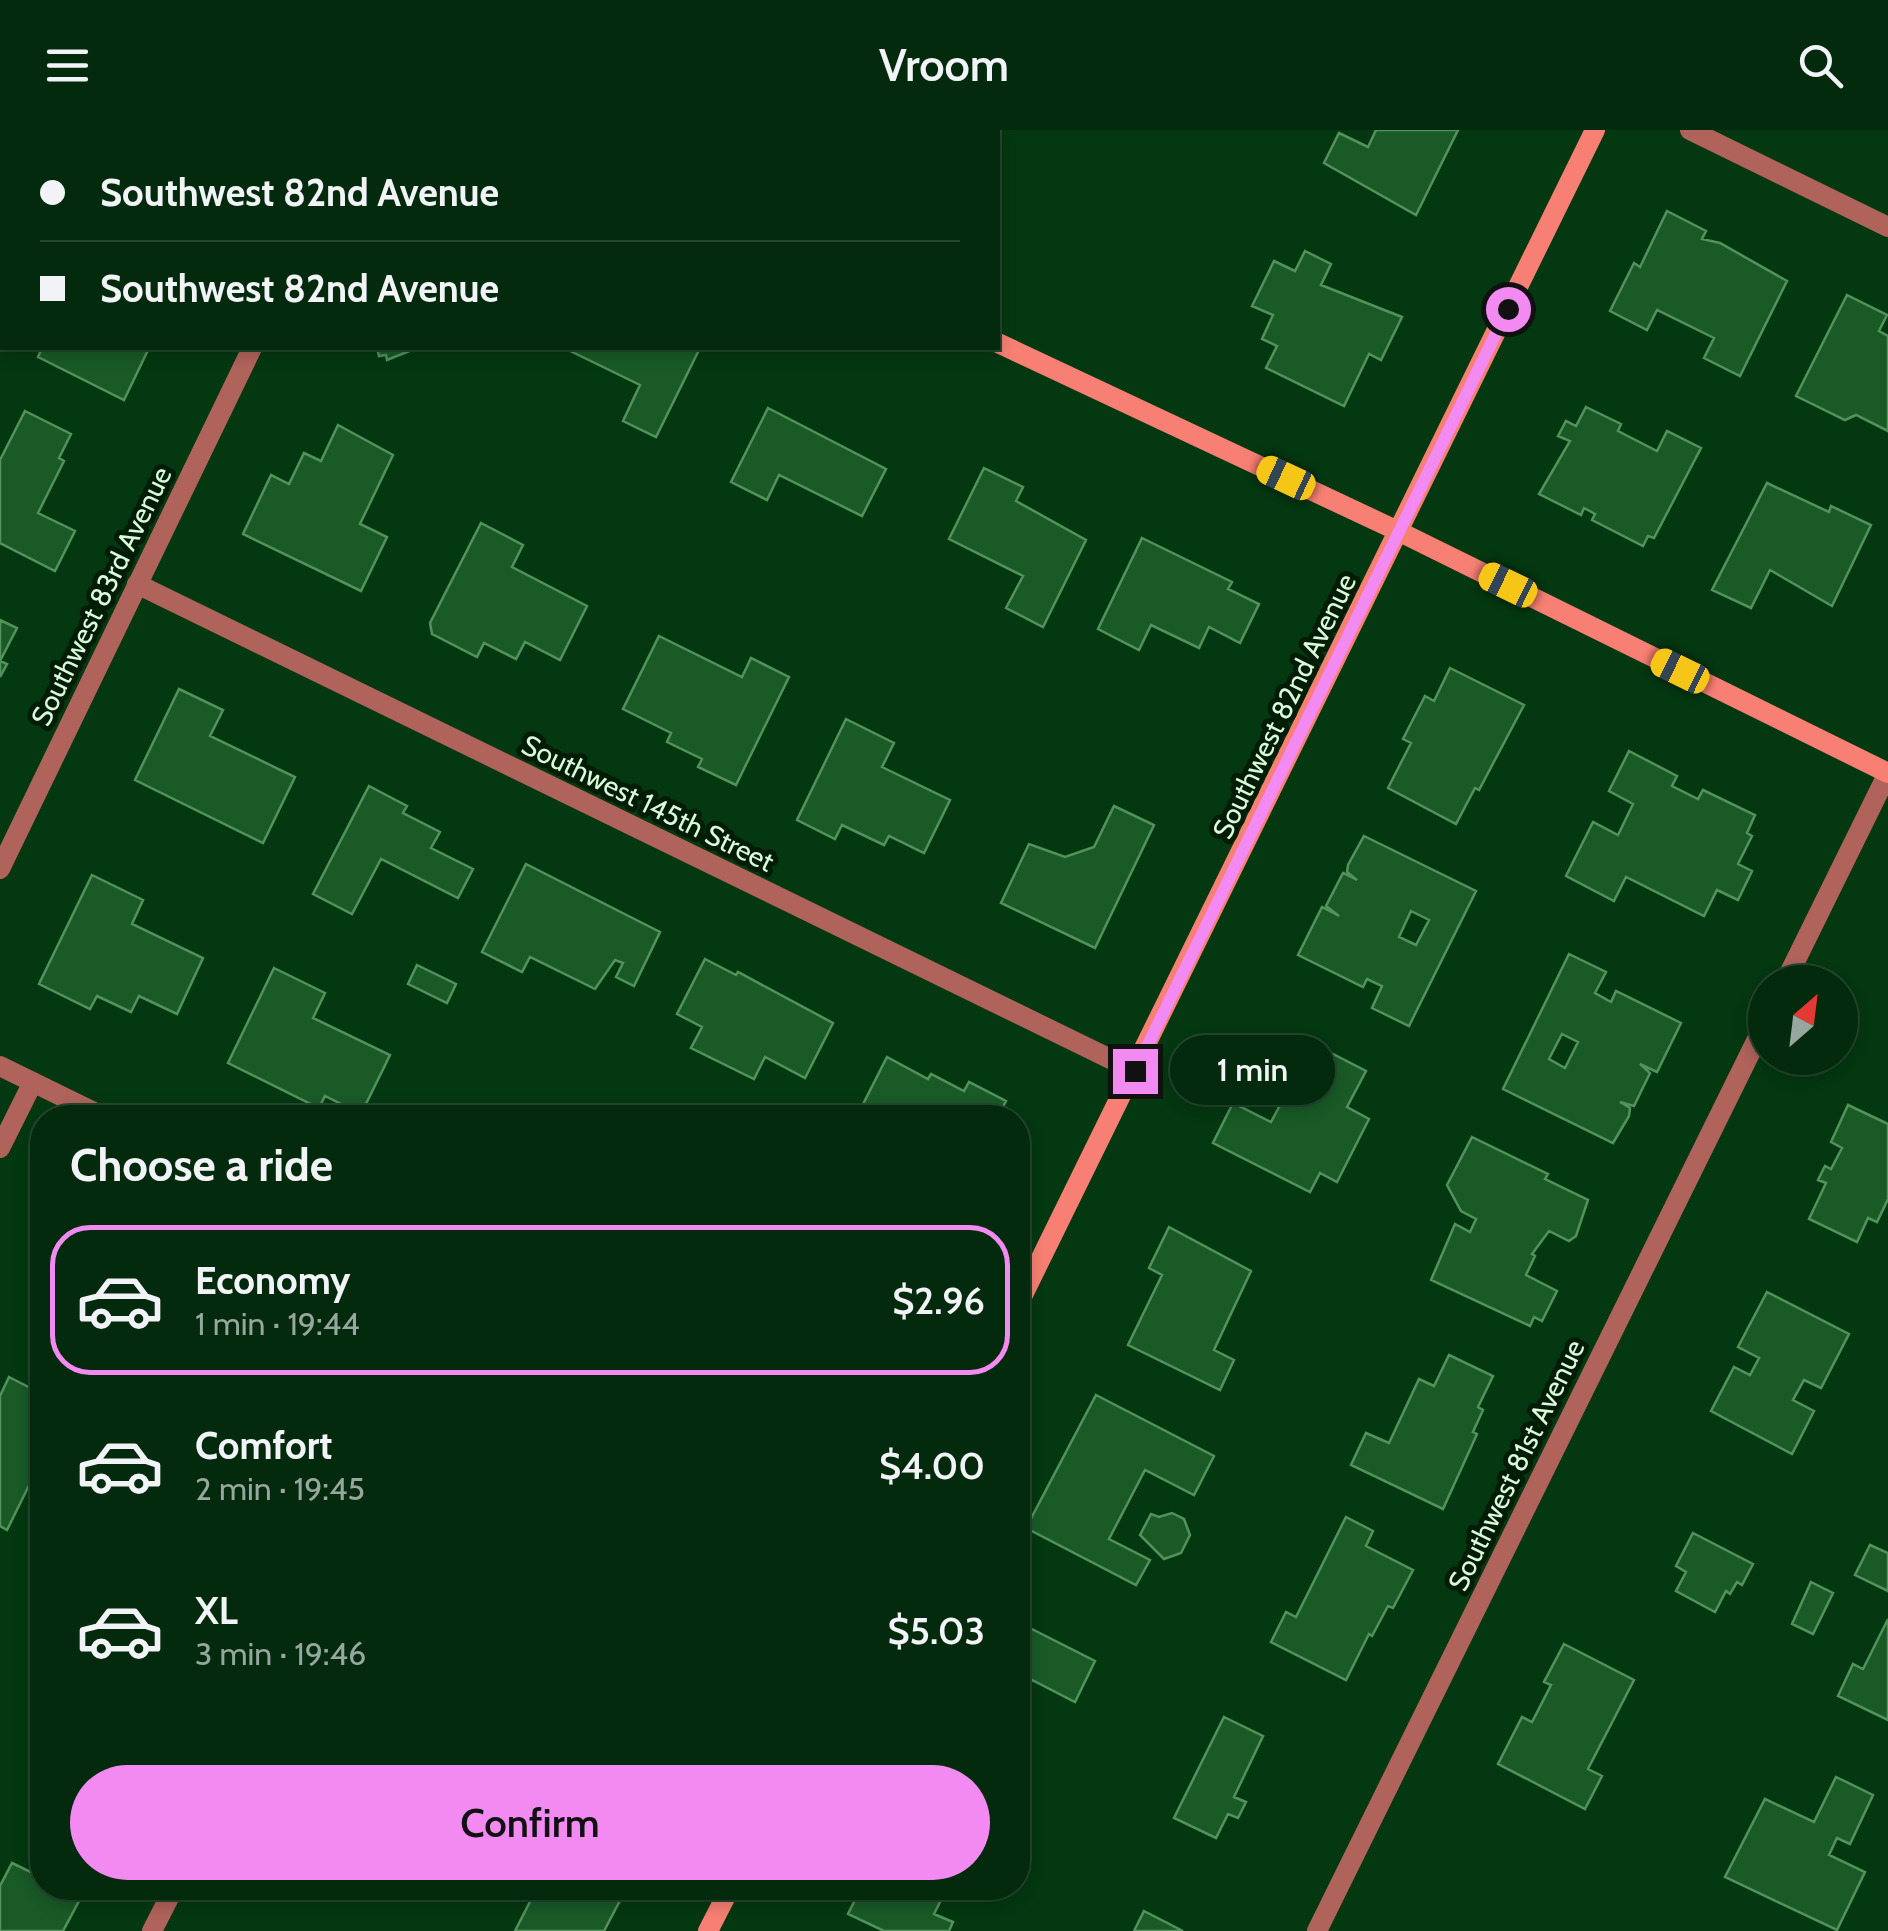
<!DOCTYPE html>
<meta charset="utf-8">
<style>
:root{--surface:#032a0d;--page:#11361b;--text:#f1f3f6;--muted:#97a79d;--line:#24462e;--accent:#f28af2}
body{margin:0;font-family:Cabin,sans-serif;background:var(--page);color:var(--text);height:100vh;display:flex;flex-direction:column;font-size:38px;white-space:nowrap}
*{box-sizing:border-box;margin:0}
p{font-size:32px;color:var(--muted)}
.icon{flex:none;width:55px;height:55px;fill:none;stroke:currentColor;stroke-width:2;stroke-linecap:round;stroke-linejoin:round}
.map{position:relative;flex:1;overflow:hidden}
.side{position:absolute;left:30px;top:975px;width:1000px;height:795px;display:flex;flex-direction:column;background:var(--surface);border-radius:40px;box-shadow:0 5px 15px #0003,0 0 0 2px var(--line)}
.side>*{flex:none}
.hud{position:absolute;left:0px;top:0px;width:1000px;height:220px;box-shadow:0 5px 15px #0003,0 0 0 2px var(--line);display:grid;align-content:center;height:220px;padding:0 40px;background:var(--surface)}
.needle{width:65px;rotate:28deg}
.controls{position:absolute;left:1748px;top:835px;display:grid;gap:20px}
.controls a{display:grid;place-items:center;width:110px;height:110px;border-radius:50%;background:var(--surface);box-shadow:0 5px 15px #0003,0 0 0 2px var(--line);font-size:50px}
.end{position:absolute;width:45px;height:45px;margin:-22px;border:12px solid #f28af2;background:#111;box-shadow:0 0 0 5px #111}
.from{border-radius:50%}
.bubble{position:absolute;height:70px;border-radius:35px;background:var(--surface);box-shadow:0 5px 15px #0003,0 0 0 2px var(--line);font-size:32px;font-weight:600;line-height:70px;text-align:center}
.car{position:absolute;width:30px;height:60px;margin:-30px -15px;border-radius:12px;box-shadow:0 0 8px 2px #0007;background:linear-gradient(#f5c518 24%,#345 0 40%,#f5c518 0 76%,#345 0 86%,#f5c518 0)}
.hud b{display:flex;align-items:center;gap:35px;height:95px;font-size:38px}
.hud b+b{border-top:2px solid var(--line)}
.hud i{width:25px;height:25px;background:var(--text)}
ul{padding:0;list-style:none}
li{display:flex;align-items:center;gap:30px;height:150px;margin:0 20px 15px;padding:0 20px;border:5px solid transparent;border-radius:40px}
li div{flex:1}
li b{display:block;font-size:38px}
li em{font-style:normal;font-weight:600}
li.current{border-color:var(--accent)}
li>.icon{width:90px;height:90px;stroke-width:1.5}
h2{padding:0 40px;font-size:45px;line-height:120px}
.primary-button{display:flex;gap:20px;margin-top:auto;padding:20px 40px}
.primary-button a{flex:1;height:115px;border-radius:60px;background:var(--accent);color:#111;font-size:40px;font-weight:600;line-height:115px;text-align:center}
header{display:flex;justify-content:space-between;align-items:center;height:130px;padding:0 40px;background:var(--surface);font-size:45px;font-weight:600}
.map>svg:first-child{display:block}
.building{fill:#195a27;stroke:#52925b;stroke-width:2.5;fill-rule:evenodd}
.lines{fill:none;stroke-linecap:round;stroke-linejoin:round}
.street{stroke:#af635b;stroke-width:20}
.secondary{stroke:#f77f73;stroke-width:20}
.route{stroke:#f28af2;stroke-width:12}
.labels{text-anchor:middle;dominant-baseline:central;stroke-width:10;stroke-linejoin:round;paint-order:stroke}
.street-label{font-size:28px;fill:#d9fadb;stroke:#031c06}
</style>
<header><svg class="icon" aria-label="menu" viewBox="0 0 24 24"><path d="M4 6h16M4 12h16M4 18h16"/></svg>Vroom<svg class="icon" aria-label="search" viewBox="0 0 24 24"><circle cx="10" cy="10" r="6"/><path d="M15 15l6 6"/></svg></header>
<div class="map">
<svg width="1888" height="1801" viewBox="0 0 1888 1801">
<rect width="100%" height="100%" fill="#043811"/>
<path class="building" d="M148,0H271L148,2Z
M1376,0H1458L1416,85L1324,33L1339,3L1368,17Z
M1667,81L1706,101L1702,109L1720,113L1787,151L1740,246L1704,228L1714,208L1657,180L1647,200L1610,181L1634,133L1640,137Z
M1305,121L1331,134L1321,155L1402,187L1381,230L1369,224L1344,276L1266,238L1277,216L1262,209L1273,185L1252,176L1274,131L1295,141Z
M1847,165L1887,185L1879,201L1888,206V301L1856,285L1845,290L1796,266Z
M42,218H149L124,270L38,227Z
M377,218H417L387,230L386,225L379,226Z
M564,218H694L699,220L656,307L623,291L640,255Z
M1586,277L1621,294L1618,301L1657,321L1667,301L1701,318L1654,408L1648,406L1643,416L1592,390L1595,384L1584,378L1581,385L1539,364L1570,311L1558,306L1566,291L1576,296Z
M768,278L886,339L862,386L779,345L767,370L731,352Z
M25,281L71,304L59,328L64,331L38,383L75,401L55,441L0,413V330Z
M338,295L393,325L360,394L387,407L361,461L243,404L271,345L289,354L304,323L321,331Z
M984,338L1023,357L1016,371L1086,410L1043,497L1006,478L1023,446L949,409Z
M1767,353L1829,382L1831,376L1871,395L1832,476L1770,440L1751,478L1712,460Z
M481,393L523,415L512,437L587,476L560,530L525,512L516,529L484,513L477,527L432,504L430,493Z
M1142,408L1232,452L1228,459L1259,474L1240,513L1209,497L1199,518L1151,495L1139,520L1098,499Z
M0,490L17,498L0,531L7,534L0,547Z
M659,506L742,547L751,528L789,547L736,655L698,637L702,629L667,612L671,603L623,579Z
M1450,538L1524,575L1479,660L1475,658L1456,694L1388,658L1411,613L1403,609L1425,566L1434,571Z
M179,559L223,580L210,606L295,647L263,713L135,650Z
M846,589L894,613L882,637L950,670L924,723L889,706L884,715L842,695L835,709L797,690Z
M1629,621L1677,646L1672,656L1698,669L1703,660L1755,685L1747,703L1752,706L1738,734L1752,741L1738,770L1717,760L1704,786L1626,747L1614,771L1566,746L1593,692L1618,705L1633,674L1609,661Z
M369,656L407,676L403,683L440,702L431,718L473,739L458,768L381,729L352,784L313,764Z
M1114,676L1154,695L1095,818L1001,773L1029,714L1065,727L1094,717Z
M1364,706L1476,761L1409,896L1372,878L1382,856L1367,849L1363,857L1298,825L1322,777L1339,786L1326,776L1343,743L1357,750L1347,742L1348,735ZM1411,781L1429,790L1416,815L1399,807Z
M526,734L660,802L634,856L616,847L623,833L615,830L595,859L530,827L522,842L482,822Z
M92,745L143,770L132,794L203,828L177,884L139,866L131,882L97,866L90,879L39,854Z
M1569,824L1606,842L1595,863L1611,872L1616,861L1681,893L1657,942L1640,934L1650,943L1634,976L1620,972L1630,978L1629,986L1613,1013L1503,959ZM1562,904L1578,912L1565,938L1549,929Z
M705,829L736,845L738,842L833,893L805,948L765,927L754,949L691,918L702,897L677,884Z
M417,835L456,854L447,873L408,854Z
M274,838L325,863L313,888L390,925L361,984L325,966L319,978L228,933Z
M1306,910L1366,941L1347,977L1369,989L1337,1052L1320,1043L1310,1062L1213,1013L1233,973L1271,992L1279,977L1269,971L1280,948L1290,954L1295,942L1291,933Z
M887,927L928,949L931,944L964,961L969,952L1006,971L997,988H856Z
M1848,975L1888,994V1069L1877,1092L1868,1088L1857,1112L1809,1089L1826,1053L1818,1050L1825,1036L1831,1039L1842,1018L1831,1012Z
M1472,1007L1548,1044L1545,1049L1588,1070L1576,1106L1569,1111L1549,1101L1532,1124L1535,1126L1526,1145L1557,1161L1542,1191L1534,1187L1530,1196L1431,1150L1455,1094L1470,1102L1476,1089L1461,1081L1447,1055Z
M1169,1097L1251,1141L1214,1220L1234,1230L1220,1260L1128,1215L1162,1145L1149,1138Z
M1767,1162L1849,1204L1821,1258L1804,1250L1793,1270L1814,1281L1792,1324L1711,1281L1734,1237L1750,1245L1759,1228L1738,1217Z
M1449,1225L1493,1246L1478,1277L1483,1280L1473,1302L1477,1304L1443,1379L1351,1335L1366,1303L1389,1313L1419,1249L1434,1256Z
M9,1247L42,1264V1329L7,1400L0,1396V1266Z
M1096,1265L1214,1326L1194,1365L1145,1340L1109,1409L1150,1430L1136,1455L1026,1398Z
M1172,1383L1184,1389L1190,1405L1181,1423L1164,1429L1140,1405L1151,1384L1159,1387Z
M1346,1387L1373,1401L1366,1416L1413,1440L1393,1478L1388,1476L1372,1506L1369,1504L1346,1550L1271,1512L1286,1482L1296,1487Z
M1693,1403L1753,1434L1742,1455L1737,1452L1730,1464L1726,1461L1715,1482L1676,1461L1686,1442L1676,1436Z
M1870,1415L1888,1423V1461L1855,1445Z
M1811,1452L1833,1463L1813,1504L1792,1494Z
M1888,1489V1590L1838,1566L1853,1534L1863,1539Z
M1018,1492L1095,1531L1075,1572L1032,1550L1018,1578Z
M1564,1514L1634,1550L1588,1639L1602,1646L1585,1679L1498,1634L1522,1587L1532,1592L1551,1555L1544,1552Z
M1224,1587L1263,1606L1234,1667L1246,1672L1238,1688L1228,1684L1216,1708L1174,1688Z
M1836,1647L1873,1665L1850,1714L1837,1708L1829,1725L1865,1742L1837,1800L1725,1747L1765,1669L1814,1692Z
M12,1733L39,1746L42,1740V1758H86L63,1801H0V1756Z
M537,1758H618L625,1761L604,1801H515Z
M861,1758H947L934,1784L953,1792L949,1801H884L848,1784Z
M1144,1781L1183,1801H1134Z"/>
<g class="lines">
<path class="street" d="M1690,0L1888,97
M356,2L357,0
M977,2L978,0
M137,454L1135,941
M0,739L252,218
M1785,852L1888,643
M0,936L106,988
M0,1018L33,952
M152,1801L174,1758
M1317,1801L1765,893"/>
<path class="secondary" d="M558,0L563,2
M998,213L1400,402L1888,643
M1018,1175L1595,0
M708,1801L730,1758"/>
</g>
<g class="lines">
<path class="route" d="M1135,941L1508,179"/>
</g>
<g class="labels">
<g class="street-label">
<text transform="translate(101 466) rotate(-64)">Southwest 83rd Avenue</text>
<text transform="translate(1284 576) rotate(-64)">Southwest 82nd Avenue</text>
<text transform="translate(648 673) rotate(26)">Southwest 145th Street</text>
<text transform="translate(1516 1335) rotate(-64)">Southwest 81st Avenue</text>
</g>
</g>
</svg>
<div class="controls">
<a><svg class="needle" viewBox="-14 -14 28 28"><path d="M0-13l5 13h-10z" fill="#e53935"/><path d="M0 13l5-13h-10z" fill="#97a79d"/></svg></a>
</div>
<i class="end from" style="left:1508px;top:179px"></i>
<i class="end" style="left:1135px;top:941px"></i>
<div class="bubble" style="left:1170px;top:905px;width:165px">1 min</div>
<i class="car" style="left:1286px;top:348px;rotate:295deg"></i>
<i class="car" style="left:1508px;top:455px;rotate:296deg"></i>
<i class="car" style="left:1680px;top:541px;rotate:296deg"></i>
<div class="hud">
<b><i class="from"></i>Southwest 82nd Avenue</b>
<b><i></i>Southwest 82nd Avenue</b>
</div>
<section class="side">
<h2>Choose a ride</h2>
<ul>
<li class="current"><svg class="icon" aria-label="car" viewBox="0 0 24 24"><path d="M5 17H2v-5l4-1 3-4h7l3 4 3 1v5h-3M9 17h6M6 11h13"/><circle cx="7" cy="17" r="2"/><circle cx="17" cy="17" r="2"/></svg><div><b>Economy</b><p>1 min · 19:44</p></div><em>$2.96</em></li>
<li><svg class="icon" aria-label="car" viewBox="0 0 24 24"><path d="M5 17H2v-5l4-1 3-4h7l3 4 3 1v5h-3M9 17h6M6 11h13"/><circle cx="7" cy="17" r="2"/><circle cx="17" cy="17" r="2"/></svg><div><b>Comfort</b><p>2 min · 19:45</p></div><em>$4.00</em></li>
<li><svg class="icon" aria-label="car" viewBox="0 0 24 24"><path d="M5 17H2v-5l4-1 3-4h7l3 4 3 1v5h-3M9 17h6M6 11h13"/><circle cx="7" cy="17" r="2"/><circle cx="17" cy="17" r="2"/></svg><div><b>XL</b><p>3 min · 19:46</p></div><em>$5.03</em></li>
</ul>
<div class="primary-button"><a>Confirm</a></div>
</section>
</div>
